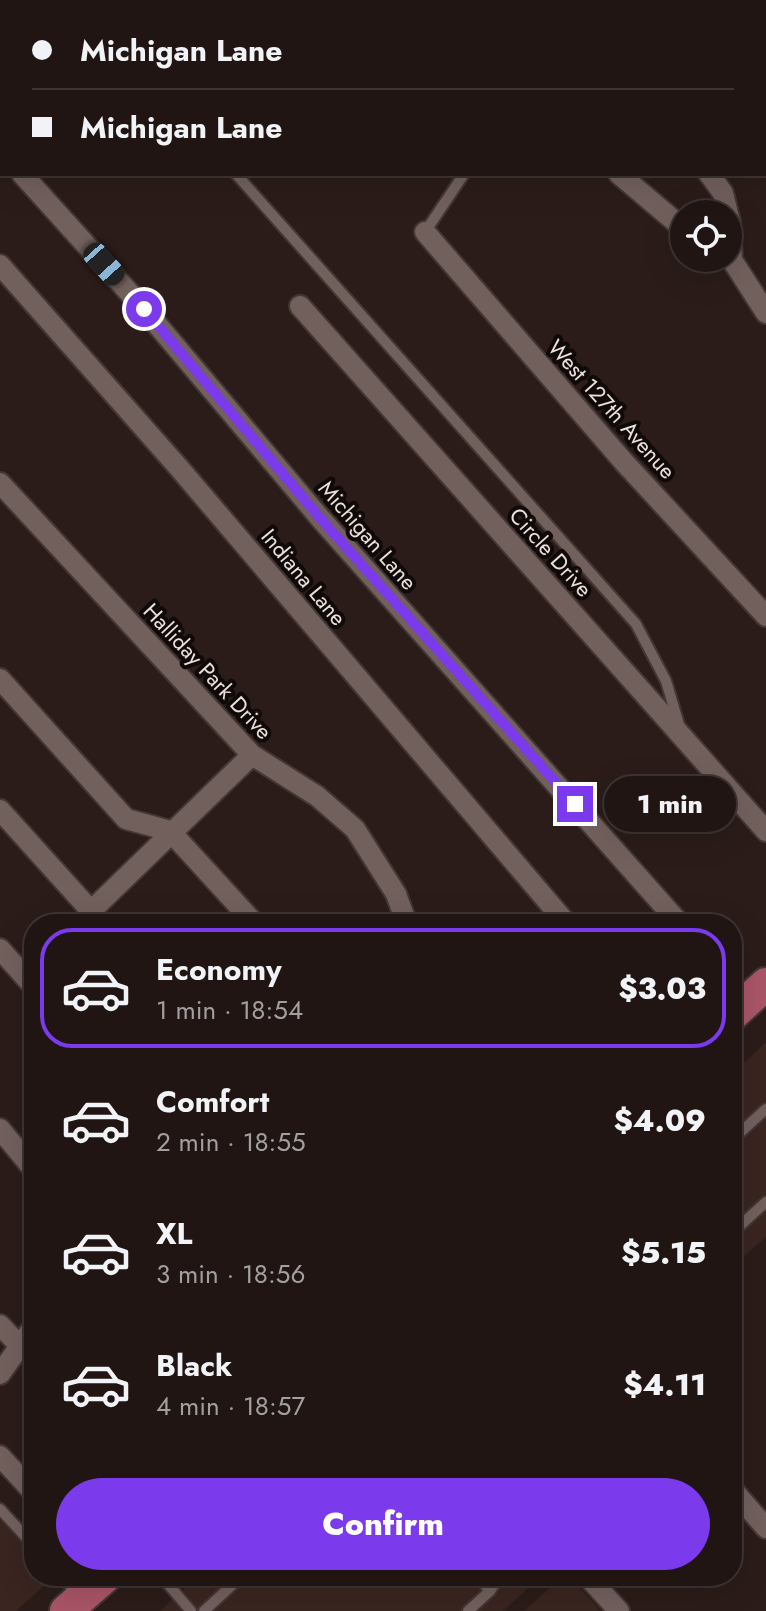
<!DOCTYPE html>
<meta charset="utf-8">
<style>
:root{--surface:#201513;--page:#2d2221;--text:#f1f3f6;--muted:#a29fa0;--line:#3d3433;--accent:#7c3aed}
body{margin:0;font-family:Jost,sans-serif;background:var(--page);color:var(--text);height:100vh;display:flex;flex-direction:column;font-size:30px;white-space:nowrap}
*{box-sizing:border-box;margin:0}
p{font-size:26px;color:var(--muted)}
.icon{flex:none;width:44px;height:44px;fill:none;stroke:currentColor;stroke-width:2;stroke-linecap:round;stroke-linejoin:round}
.map{position:relative;flex:1;overflow:hidden}
.side{position:absolute;left:24px;top:914px;width:718px;height:672px;display:flex;flex-direction:column;background:var(--surface);border-radius:32px;box-shadow:0 8px 32px #0002,0 0 0 2px var(--line)}
.side>*{flex:none}
.banner{position:absolute;left:0px;top:0px;width:766px;height:176px;box-shadow:0 8px 32px #0002,0 0 0 2px var(--line);display:grid;align-content:center;height:176px;padding:0 32px;background:var(--surface)}
.buttons{position:absolute;left:670px;top:200px;display:grid;gap:16px}
.buttons a{display:grid;place-items:center;width:72px;height:72px;border-radius:50%;background:var(--surface);box-shadow:0 8px 32px #0002,0 0 0 2px var(--line);font-size:40px}
.end{position:absolute;width:36px;height:36px;margin:-18px;border:10px solid #7c3aed;background:#fff;box-shadow:0 0 0 4px #fff}
.from{border-radius:50%}
.bubble{position:absolute;height:56px;border-radius:28px;background:var(--surface);box-shadow:0 8px 32px #0002,0 0 0 2px var(--line);font-size:26px;font-weight:800;line-height:56px;text-align:center}
.car{position:absolute;width:24px;height:48px;margin:-24px -12px;border-radius:10px;box-shadow:0 0 6px 2px #0007;background:linear-gradient(#222 24%,#8ab4d8 0 40%,#222 0 76%,#8ab4d8 0 86%,#222 0)}
.banner b{display:flex;align-items:center;gap:28px;height:76px;font-size:30px}
.banner b+b{border-top:2px solid var(--line)}
.banner i{width:20px;height:20px;background:var(--text)}
ul{padding:14px 0 0;list-style:none}
li{display:flex;align-items:center;gap:24px;height:120px;margin:0 16px 12px;padding:0 16px;border:4px solid transparent;border-radius:32px}
li div{flex:1}
li b{display:block;font-size:30px}
li em{font-style:normal;font-weight:800}
li.current{border-color:var(--accent)}
li>.icon{width:72px;height:72px;stroke-width:1.5}
.action{display:flex;gap:16px;margin-top:auto;padding:16px 32px}
.action a{flex:1;height:92px;border-radius:48px;background:var(--accent);color:#fff;font-size:32px;font-weight:800;line-height:92px;text-align:center}
.map>svg:first-child{display:block}
.built{fill:#3a2520}
.lines{fill:none;stroke-linecap:round;stroke-linejoin:round}
.lane-casing{stroke:#433735;stroke-width:14}
.street-casing{stroke:#433735;stroke-width:24}
.primary-casing{stroke:#433735;stroke-width:36}
.lane{stroke:#72605d;stroke-width:10}
.street{stroke:#72605d;stroke-width:20}
.primary{stroke:#a95568;stroke-width:32}
.route{stroke:#7c3aed;stroke-width:10}
.labels{text-anchor:middle;dominant-baseline:central;stroke-width:8;stroke-linejoin:round;paint-order:stroke}
.street-label{font-size:22px;fill:#ebe0de;stroke:#0f0907}
</style>
<div class="map">
<svg width="766" height="1611" viewBox="0 0 766 1611">
<rect width="100%" height="100%" fill="#2b1c19"/>
<path class="built" d="M766,1042V1237L732,1267V1074Z
M0,1500L34,1535V1576H55L16,1611H0Z
M198,1576H519L529,1587L503,1611H160Z
M563,1576H569L601,1611H524Z"/>
<g class="lines">
<defs>
<path id="lane" d="M84,0L86,2
M459,0L460,2
M236,174L636,624L666,681L680,728
M425,232L464,174
M732,1140L766,1109
M732,1233L766,1202
M0,1509L34,1546
M61,1576L78,1595
M161,1576L191,1611
M477,1576L490,1591
M204,1611L242,1576
M468,1611L490,1591L500,1576"/>
<path id="street" d="M0,149L2,151
M22,174L144,309L320,518L680,924
M619,174L684,229
M709,174L723,193L730,222L732,260L766,313
M425,232L623,461L766,616
M0,265L180,469L567,924
M300,306L766,831
M0,483L252,755L317,796L355,829L396,894L407,924
M0,679L126,819L170,831L255,924
M0,810L91,911L97,924
M91,911L252,755
M0,949L34,987
M0,1129L34,1170
M0,1325L20,1346
M0,1374L34,1326
M0,1456L34,1493
M732,1489L766,1528
M587,1576L619,1611"/>
<path id="primary" d="M732,1015L766,984
M66,1611L106,1576"/>
</defs>
<use href="#lane" class="lane-casing"/>
<use href="#street" class="street-casing"/>
<use href="#primary" class="primary-casing"/>
<use href="#lane" class="lane"/>
<use href="#street" class="street"/>
<use href="#primary" class="primary"/>
</g>
<g class="lines">
<path class="route" d="M144,309L320,518L575,804"/>
</g>
<g class="labels">
<g class="street-label">
<text transform="translate(612 409) rotate(48)">West 127th Avenue</text>
<text transform="translate(368 535) rotate(49)">Michigan Lane</text>
<text transform="translate(551 552) rotate(48)">Circle Drive</text>
<text transform="translate(304 577) rotate(50)">Indiana Lane</text>
<text transform="translate(208 671) rotate(47)">Halliday Park Drive</text>
</g>
</g>
</svg>
<div class="buttons">
<a><svg class="icon" aria-label="locate" viewBox="0 0 24 24"><circle cx="12" cy="12" r="6"/><path d="M12 2v4M12 18v4M2 12h4M18 12h4"/></svg></a>
</div>
<i class="end from" style="left:144px;top:309px"></i>
<i class="end" style="left:575px;top:804px"></i>
<div class="bubble" style="left:604px;top:776px;width:132px">1 min</div>
<i class="car" style="left:104px;top:264px;rotate:138deg"></i>
<div class="banner">
<b><i class="from"></i>Michigan Lane</b>
<b><i></i>Michigan Lane</b>
</div>
<section class="side">
<ul>
<li class="current"><svg class="icon" aria-label="car" viewBox="0 0 24 24"><path d="M5 17H2v-5l4-1 3-4h7l3 4 3 1v5h-3M9 17h6M6 11h13"/><circle cx="7" cy="17" r="2"/><circle cx="17" cy="17" r="2"/></svg><div><b>Economy</b><p>1 min · 18:54</p></div><em>$3.03</em></li>
<li><svg class="icon" aria-label="car" viewBox="0 0 24 24"><path d="M5 17H2v-5l4-1 3-4h7l3 4 3 1v5h-3M9 17h6M6 11h13"/><circle cx="7" cy="17" r="2"/><circle cx="17" cy="17" r="2"/></svg><div><b>Comfort</b><p>2 min · 18:55</p></div><em>$4.09</em></li>
<li><svg class="icon" aria-label="car" viewBox="0 0 24 24"><path d="M5 17H2v-5l4-1 3-4h7l3 4 3 1v5h-3M9 17h6M6 11h13"/><circle cx="7" cy="17" r="2"/><circle cx="17" cy="17" r="2"/></svg><div><b>XL</b><p>3 min · 18:56</p></div><em>$5.15</em></li>
<li><svg class="icon" aria-label="car" viewBox="0 0 24 24"><path d="M5 17H2v-5l4-1 3-4h7l3 4 3 1v5h-3M9 17h6M6 11h13"/><circle cx="7" cy="17" r="2"/><circle cx="17" cy="17" r="2"/></svg><div><b>Black</b><p>4 min · 18:57</p></div><em>$4.11</em></li>
</ul>
<div class="action"><a>Confirm</a></div>
</section>
</div>
